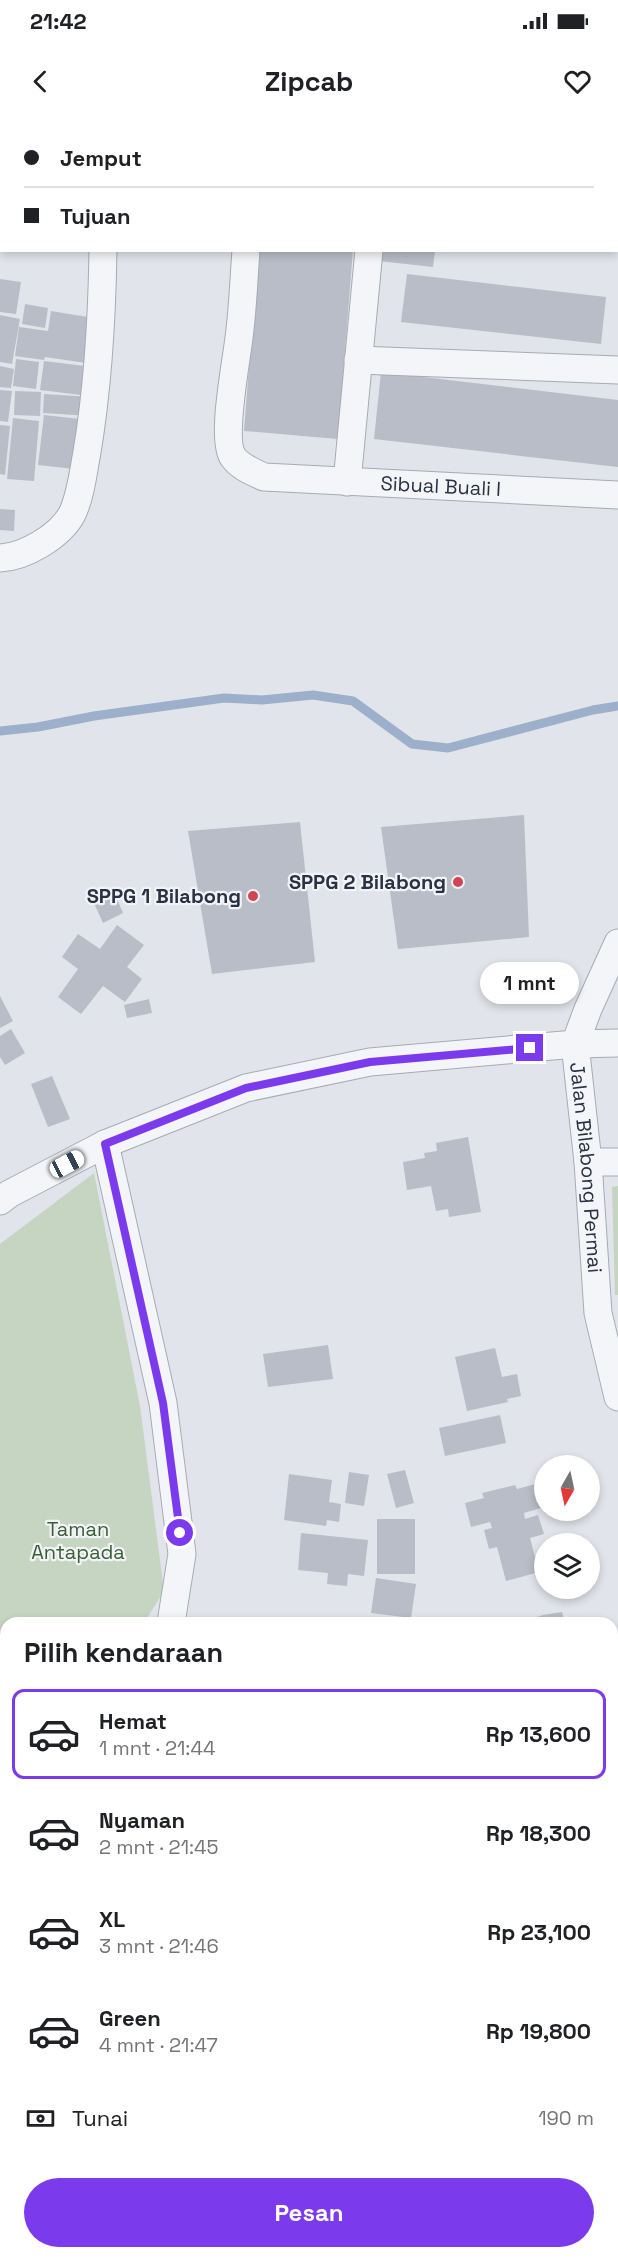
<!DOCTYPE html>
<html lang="id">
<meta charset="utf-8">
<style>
:root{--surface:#fff;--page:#f2f2f2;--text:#202124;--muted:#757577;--line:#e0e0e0;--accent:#7c3aed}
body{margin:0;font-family:"Space Grotesk",sans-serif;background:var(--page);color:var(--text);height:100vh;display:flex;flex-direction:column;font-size:22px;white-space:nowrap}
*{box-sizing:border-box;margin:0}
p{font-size:20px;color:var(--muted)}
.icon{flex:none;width:33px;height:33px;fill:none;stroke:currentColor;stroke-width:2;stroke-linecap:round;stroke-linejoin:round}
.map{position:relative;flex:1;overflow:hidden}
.details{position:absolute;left:0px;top:1497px;width:618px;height:642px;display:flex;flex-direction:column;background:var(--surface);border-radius:18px 18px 0 0;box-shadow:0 3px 9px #0003}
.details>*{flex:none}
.top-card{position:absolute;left:0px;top:0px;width:618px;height:132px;box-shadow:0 3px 9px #0003;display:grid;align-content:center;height:132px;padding:0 24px;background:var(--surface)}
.needle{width:39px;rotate:189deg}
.controls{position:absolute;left:534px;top:1335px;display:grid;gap:12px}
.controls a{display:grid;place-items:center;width:66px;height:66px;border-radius:50%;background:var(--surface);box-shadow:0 3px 9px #0003;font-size:30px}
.end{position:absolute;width:27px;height:27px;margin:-14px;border:8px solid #7c3aed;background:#fff;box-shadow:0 0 0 3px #fff}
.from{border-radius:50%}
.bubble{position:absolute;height:42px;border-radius:21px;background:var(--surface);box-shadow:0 3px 9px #0003;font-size:20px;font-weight:700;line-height:42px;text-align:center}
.car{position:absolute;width:18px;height:36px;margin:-18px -9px;border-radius:8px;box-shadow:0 0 4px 2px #0007;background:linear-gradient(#fff 24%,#345 0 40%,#fff 0 76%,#345 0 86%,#fff 0)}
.top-card b{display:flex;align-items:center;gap:21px;height:57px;font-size:22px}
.top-card b+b{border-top:2px solid var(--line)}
.top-card i{width:15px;height:15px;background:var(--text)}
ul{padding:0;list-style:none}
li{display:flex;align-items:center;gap:18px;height:90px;margin:0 12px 9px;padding:0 12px;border:3px solid transparent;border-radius:12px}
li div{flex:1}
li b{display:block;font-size:22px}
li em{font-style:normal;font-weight:700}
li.current{border-color:var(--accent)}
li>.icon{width:54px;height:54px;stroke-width:1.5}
h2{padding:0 24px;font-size:27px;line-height:72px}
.pay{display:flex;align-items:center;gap:15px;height:66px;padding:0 24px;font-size:22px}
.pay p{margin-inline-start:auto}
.cta{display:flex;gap:12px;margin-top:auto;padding:12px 24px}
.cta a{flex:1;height:69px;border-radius:36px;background:var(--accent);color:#fff;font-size:24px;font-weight:700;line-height:69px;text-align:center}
.status{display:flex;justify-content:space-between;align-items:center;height:42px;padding:0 30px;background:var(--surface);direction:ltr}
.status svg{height:16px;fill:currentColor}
header{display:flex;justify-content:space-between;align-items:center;height:78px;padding:0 24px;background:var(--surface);font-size:27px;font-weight:700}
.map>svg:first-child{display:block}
.green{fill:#c6d4c2}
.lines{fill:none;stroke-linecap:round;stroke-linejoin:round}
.stream{stroke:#9cafcb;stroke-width:9}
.building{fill:#b8bdc7}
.street-casing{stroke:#a6abb4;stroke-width:29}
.street{stroke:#f4f5f8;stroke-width:27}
.route{stroke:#7c3aed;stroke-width:8}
.poi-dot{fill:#d04551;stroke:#f1f3f7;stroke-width:2}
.labels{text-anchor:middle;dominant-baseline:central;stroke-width:4.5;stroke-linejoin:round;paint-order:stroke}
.street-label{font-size:20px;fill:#293142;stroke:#f1f3f7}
.poi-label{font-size:20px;font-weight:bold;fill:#293142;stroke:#f1f3f7;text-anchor:end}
.park-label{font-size:20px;fill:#3b5e36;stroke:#f1f3f7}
</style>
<div class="status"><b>21:42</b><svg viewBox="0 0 49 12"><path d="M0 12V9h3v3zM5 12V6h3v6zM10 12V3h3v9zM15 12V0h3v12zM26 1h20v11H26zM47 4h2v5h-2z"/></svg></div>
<header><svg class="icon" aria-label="back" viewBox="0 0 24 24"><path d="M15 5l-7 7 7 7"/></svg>Zipcab<svg class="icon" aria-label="heart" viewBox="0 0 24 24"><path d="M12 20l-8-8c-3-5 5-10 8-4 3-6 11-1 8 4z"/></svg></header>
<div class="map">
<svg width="618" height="2139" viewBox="0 0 618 2139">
<rect width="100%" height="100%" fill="#e1e4ea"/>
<path class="green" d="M94,1053L140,1286L164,1471L144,1503H6V1569L0,1568V1124Z
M618,1066V1175H615L612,1067Z"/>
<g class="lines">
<path class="stream" d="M0,611L38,607L94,596L224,578L262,580L313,575L353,581L412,624L448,628L593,590L618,586"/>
</g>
<path class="building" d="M258,130H353L338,319L244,311Z
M380,130H435L433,147L379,141Z
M407,154L606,177L601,224L401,202Z
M0,159L21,162L16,194L0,192Z
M25,184L48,188L45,208L22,204Z
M51,191L100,199L93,244L45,237L44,240L15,236L19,207L48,211Z
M0,195L20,199L12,244L0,242Z
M16,239L39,242L36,269L13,266Z
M44,241L85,246L81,275L40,270Z
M0,246L14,249L11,268L0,267Z
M381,252L618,280V347L374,319Z
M0,270L12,271L8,302L0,301Z
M15,271L41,272L40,296L14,295Z
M44,274L91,277L90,296L43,293Z
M44,295L80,299L74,349L38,345Z
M13,298L39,301L34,361L7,359Z
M0,305L10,306L5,355L0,354Z
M0,389L15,390L14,411L0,410Z
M524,695L529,817L398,829L381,707Z
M300,702L315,842L212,854L188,711Z
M114,772L123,793L103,803L93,781Z
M117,805L144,825L127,847L142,859L125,882L103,866L81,894L58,877L78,849L62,837L78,814L100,829Z
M0,876L13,901L0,908Z
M149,879L152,893L127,898L124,885Z
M11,909L25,933L5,945L0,937V916Z
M52,956L70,999L48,1007L31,964Z
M468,1017L481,1092L449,1097L448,1089L436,1091L431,1066L407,1070L403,1042L425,1038L424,1033L437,1031L436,1023Z
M328,1225L333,1259L268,1267L263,1234Z
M495,1228L502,1257L517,1254L521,1276L507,1279L508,1282L467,1291L455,1237Z
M500,1295L506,1323L445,1336L439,1308Z
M405,1350L414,1383L396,1388L387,1354Z
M349,1352L369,1355L364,1386L345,1383Z
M289,1354L332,1360L329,1382L341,1384L339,1402L327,1400L326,1406L284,1400Z
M539,1363L544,1387L524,1393L525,1399L538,1395L544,1414L530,1418L539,1452L506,1461L497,1427L489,1429L484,1410L492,1408L490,1402L471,1407L465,1383L484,1378L482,1373L515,1365L517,1369Z
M377,1399H415V1454H377Z
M301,1413L368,1420L364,1456L348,1454L347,1466L327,1464L328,1453L298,1450Z
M376,1458L416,1464L411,1498L371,1493Z
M562,1492L565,1503H518L543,1495Z
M0,1993L6,1995V2053L0,2071Z
M6,2064V2101L0,2099V2082Z"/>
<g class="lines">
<defs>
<g id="street">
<path d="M14,0L15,2"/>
<path d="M300,2V0"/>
<path d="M0,71H2"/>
<path d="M0,95L2,93"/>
<path d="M616,97L618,98"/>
<path id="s1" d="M246,130C244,157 243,183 240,209C238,235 220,317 233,337C240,347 253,352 264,357L618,375"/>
<path d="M358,240L618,250"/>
<path d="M347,362L369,130"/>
<path d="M0,438C25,437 60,416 72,394C81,375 83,353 87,332C98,266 102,197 103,130"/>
<path id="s2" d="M618,823L588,889L575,924L588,1042L598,1193L618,1277"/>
<path d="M105,1024L163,1283L182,1434L171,1503"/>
<path d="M588,1042H618"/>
<path d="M0,1081L9,1074L105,1024L246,968L370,942L575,924L618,923"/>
<path d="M0,1589L6,1590"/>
<path d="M612,1974L618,1976"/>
<path d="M433,2139L445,2136"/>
</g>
</defs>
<use href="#street" class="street-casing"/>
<use href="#street" class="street"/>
</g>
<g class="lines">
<path class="route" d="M180,1413L163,1283L105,1024L246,968L370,942L530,928"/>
</g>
<g class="poi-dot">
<circle cx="458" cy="762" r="6"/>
<circle cx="253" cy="776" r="6"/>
</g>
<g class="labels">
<g class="street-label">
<text stroke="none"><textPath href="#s1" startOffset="423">Sibual Buali I</textPath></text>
<text stroke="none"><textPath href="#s2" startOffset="234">Jalan Bilabong Permai</textPath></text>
</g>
<g class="poi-label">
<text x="446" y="762">SPPG 2 Bilabong</text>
<text x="241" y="776">SPPG 1 Bilabong</text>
</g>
<g class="park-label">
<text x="78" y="1409">Taman<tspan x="78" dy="23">Antapada</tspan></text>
</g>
</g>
</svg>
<div class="controls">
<a><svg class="needle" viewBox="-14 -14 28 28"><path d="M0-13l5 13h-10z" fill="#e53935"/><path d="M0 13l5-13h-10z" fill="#757577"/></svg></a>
<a><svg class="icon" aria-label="layers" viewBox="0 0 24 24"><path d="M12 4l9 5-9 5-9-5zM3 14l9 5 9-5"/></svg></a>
</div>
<i class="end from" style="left:180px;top:1413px"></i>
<i class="end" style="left:530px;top:928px"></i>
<div class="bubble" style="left:480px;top:842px;width:99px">1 mnt</div>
<i class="car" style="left:67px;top:1044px;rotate:62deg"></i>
<div class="top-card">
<b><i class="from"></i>Jemput</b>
<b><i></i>Tujuan</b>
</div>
<section class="details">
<h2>Pilih kendaraan</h2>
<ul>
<li class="current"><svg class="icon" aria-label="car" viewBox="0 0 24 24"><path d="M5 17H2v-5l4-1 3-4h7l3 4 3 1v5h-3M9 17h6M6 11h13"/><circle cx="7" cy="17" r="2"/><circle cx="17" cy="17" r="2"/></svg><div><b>Hemat</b><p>1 mnt · 21:44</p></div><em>Rp 13,600</em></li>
<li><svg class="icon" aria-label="car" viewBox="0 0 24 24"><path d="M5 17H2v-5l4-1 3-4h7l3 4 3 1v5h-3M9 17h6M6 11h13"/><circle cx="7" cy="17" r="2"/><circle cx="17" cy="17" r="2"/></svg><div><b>Nyaman</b><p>2 mnt · 21:45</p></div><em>Rp 18,300</em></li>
<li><svg class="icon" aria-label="car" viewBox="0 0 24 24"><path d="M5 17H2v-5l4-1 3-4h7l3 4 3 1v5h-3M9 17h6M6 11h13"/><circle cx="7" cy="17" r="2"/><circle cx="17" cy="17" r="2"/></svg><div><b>XL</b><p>3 mnt · 21:46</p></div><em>Rp 23,100</em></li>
<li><svg class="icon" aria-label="car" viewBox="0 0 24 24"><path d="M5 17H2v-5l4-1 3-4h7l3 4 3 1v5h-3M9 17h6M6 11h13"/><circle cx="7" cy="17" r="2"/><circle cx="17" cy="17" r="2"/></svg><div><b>Green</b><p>4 mnt · 21:47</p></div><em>Rp 19,800</em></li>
</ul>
<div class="pay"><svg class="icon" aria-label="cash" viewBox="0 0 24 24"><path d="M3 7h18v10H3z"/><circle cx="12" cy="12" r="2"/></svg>Tunai<p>190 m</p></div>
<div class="cta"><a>Pesan</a></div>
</section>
</div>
